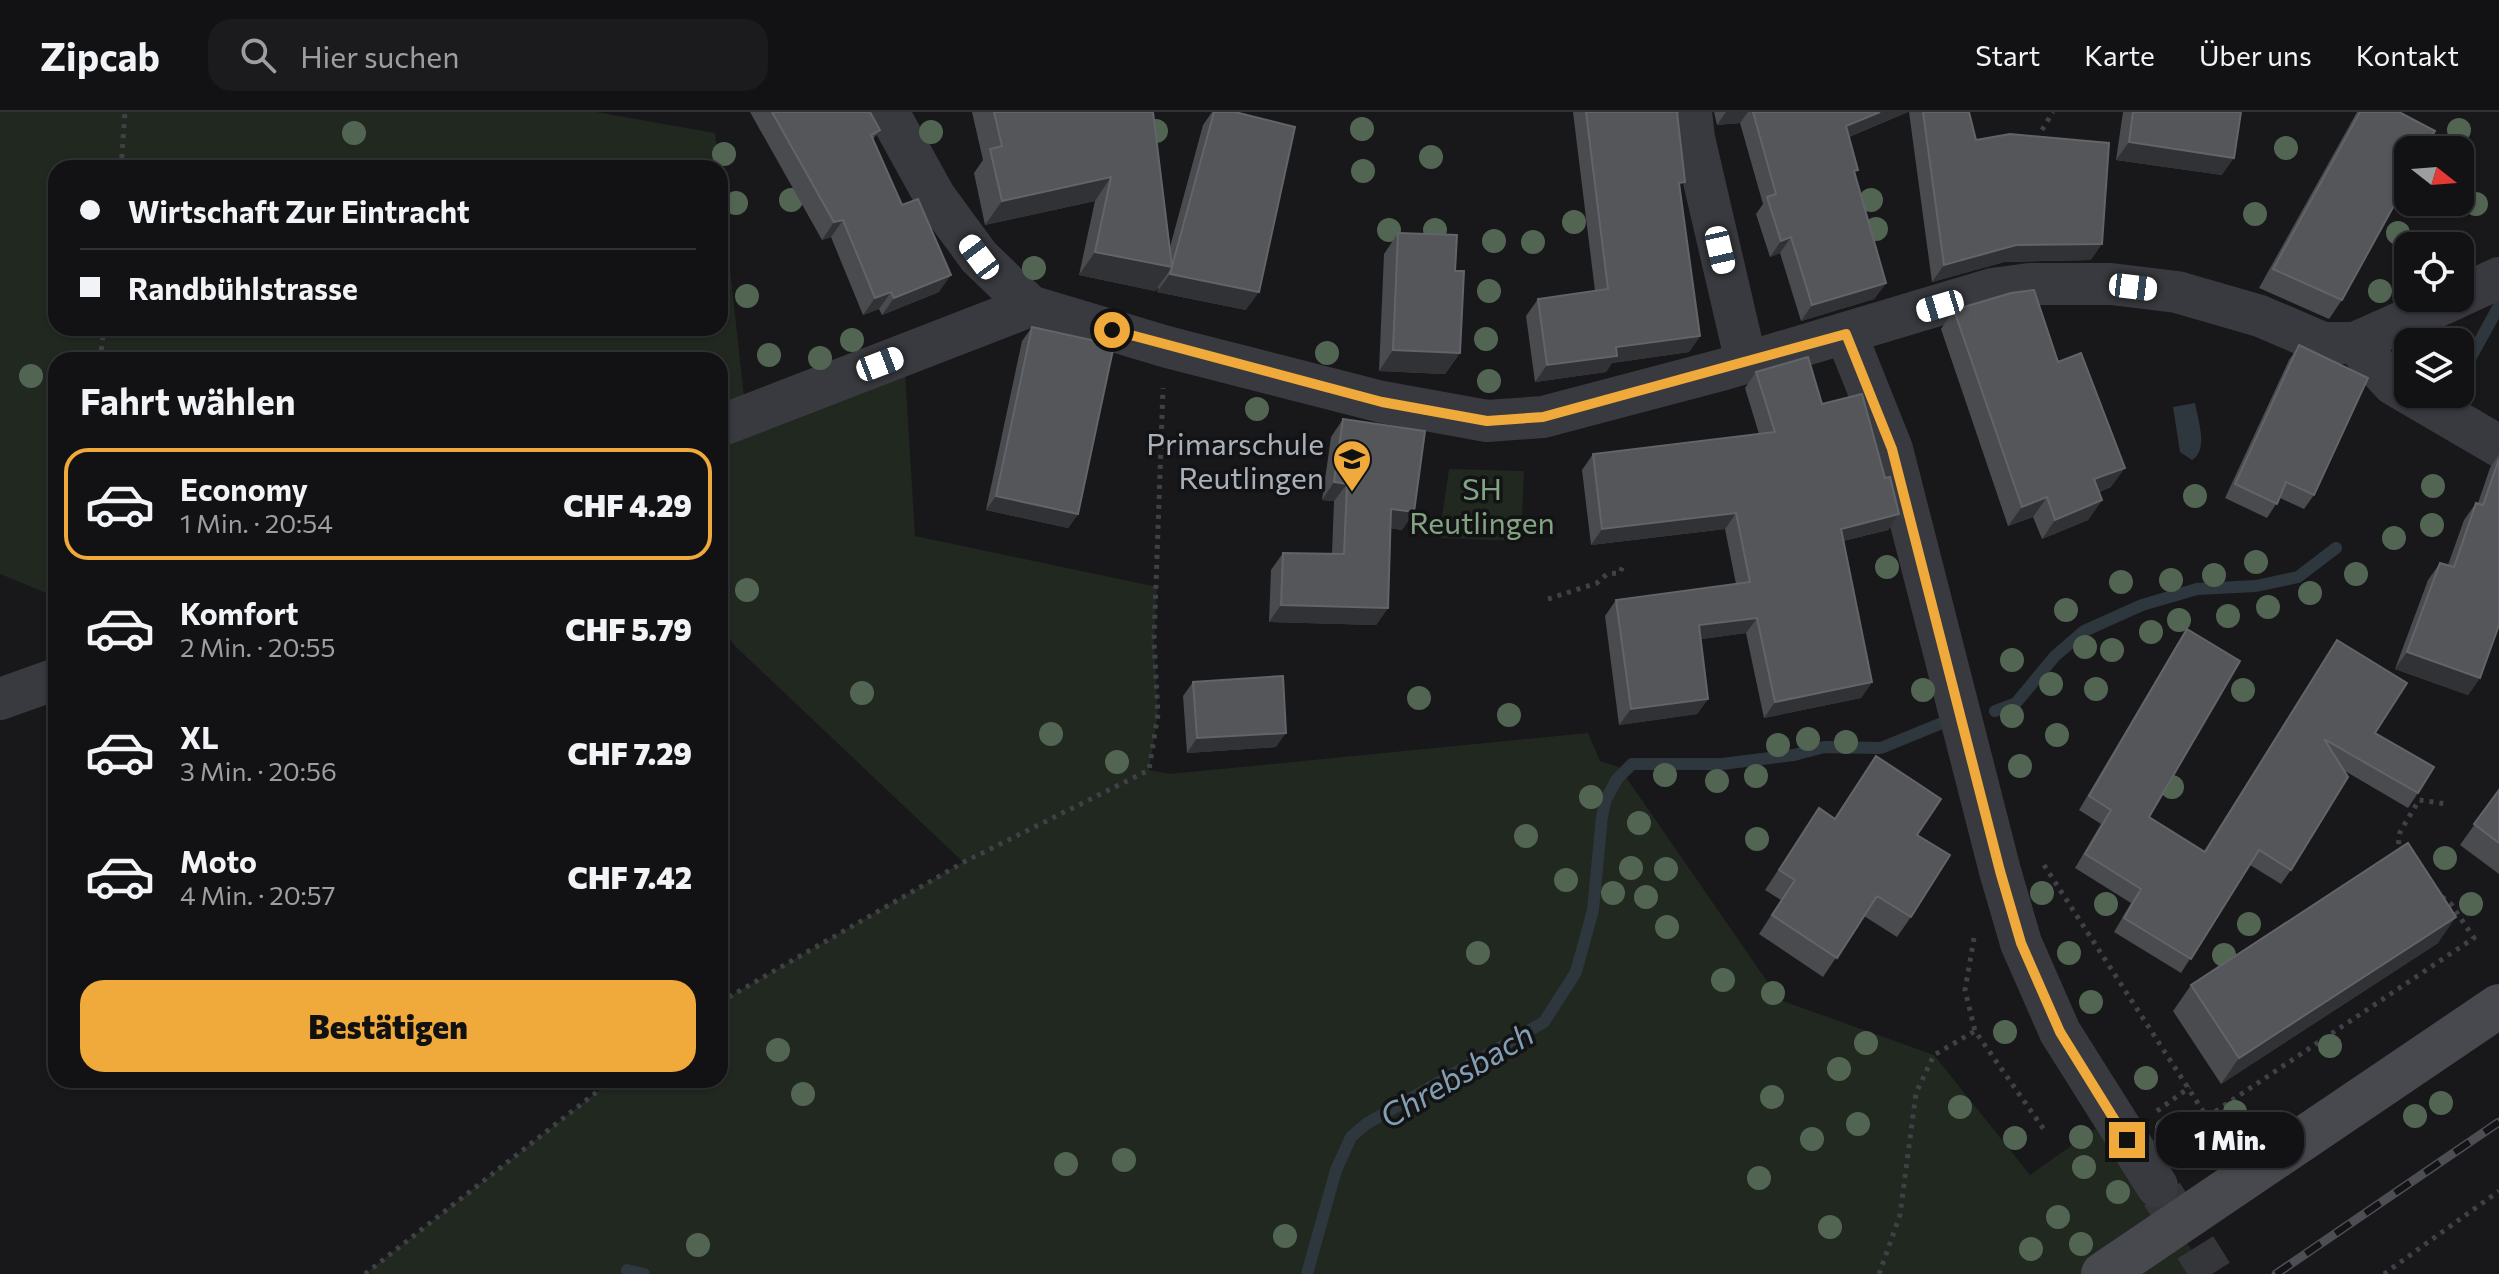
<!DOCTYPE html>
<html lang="de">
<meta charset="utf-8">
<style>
:root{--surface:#121214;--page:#1b1b1d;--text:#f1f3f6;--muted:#9c9ea0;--line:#313234;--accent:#efaa3b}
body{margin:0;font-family:Commissioner,sans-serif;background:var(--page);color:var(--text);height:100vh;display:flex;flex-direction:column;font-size:30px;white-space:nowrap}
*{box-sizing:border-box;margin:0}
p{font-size:26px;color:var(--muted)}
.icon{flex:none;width:44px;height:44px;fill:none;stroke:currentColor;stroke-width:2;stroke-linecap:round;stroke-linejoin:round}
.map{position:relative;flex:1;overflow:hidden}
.details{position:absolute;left:48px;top:240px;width:680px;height:736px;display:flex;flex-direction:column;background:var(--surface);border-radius:24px;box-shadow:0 2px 6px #0004,0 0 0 2px var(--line)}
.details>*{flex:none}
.top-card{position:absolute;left:48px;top:48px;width:680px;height:176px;border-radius:24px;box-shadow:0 2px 6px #0004,0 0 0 2px var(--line);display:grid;align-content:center;height:176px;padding:0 32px;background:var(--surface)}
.needle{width:52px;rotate:107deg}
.tools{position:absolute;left:2394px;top:24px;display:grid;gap:16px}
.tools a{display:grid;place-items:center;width:80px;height:80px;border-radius:16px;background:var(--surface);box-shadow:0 2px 6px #0004,0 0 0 2px var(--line);font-size:40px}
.end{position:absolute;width:36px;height:36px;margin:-18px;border:10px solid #efaa3b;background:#111;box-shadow:0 0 0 4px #111}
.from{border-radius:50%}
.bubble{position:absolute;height:56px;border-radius:24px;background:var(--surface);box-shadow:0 2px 6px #0004,0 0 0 2px var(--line);font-size:26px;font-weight:800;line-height:56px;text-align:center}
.car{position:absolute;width:24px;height:48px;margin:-24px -12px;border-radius:10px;box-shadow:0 0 6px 2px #0007;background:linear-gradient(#fff 24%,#345 0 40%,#fff 0 76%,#345 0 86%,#fff 0)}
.top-card b{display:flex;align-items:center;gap:28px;height:76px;font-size:30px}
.top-card b+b{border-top:2px solid var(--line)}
.top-card i{width:20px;height:20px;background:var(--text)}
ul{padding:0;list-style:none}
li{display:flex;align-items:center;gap:24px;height:112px;margin:0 16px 12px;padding:0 16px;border:4px solid transparent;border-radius:24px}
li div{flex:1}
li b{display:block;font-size:30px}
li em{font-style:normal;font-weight:800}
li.current{border-color:var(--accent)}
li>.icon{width:72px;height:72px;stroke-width:1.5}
h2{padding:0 32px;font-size:36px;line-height:96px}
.cta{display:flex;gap:16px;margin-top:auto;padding:16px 32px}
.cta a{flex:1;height:92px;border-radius:24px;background:var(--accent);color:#111;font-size:32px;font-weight:800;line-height:92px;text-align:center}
header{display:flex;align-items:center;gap:48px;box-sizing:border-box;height:112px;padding:0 40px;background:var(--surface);border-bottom:2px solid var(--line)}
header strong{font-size:38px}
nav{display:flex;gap:44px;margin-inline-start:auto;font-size:28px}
.search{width:560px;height:72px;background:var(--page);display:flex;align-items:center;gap:20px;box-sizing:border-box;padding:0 28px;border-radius:24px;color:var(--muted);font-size:30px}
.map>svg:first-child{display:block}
.green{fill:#202820}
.water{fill:#2e373e}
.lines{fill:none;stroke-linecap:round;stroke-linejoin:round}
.stream{stroke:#2e373e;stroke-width:12}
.minor-tunnel{stroke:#35363a;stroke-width:42;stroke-dasharray:42 21;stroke-linecap:butt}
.path{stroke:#3f4146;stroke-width:5;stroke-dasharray:4 6;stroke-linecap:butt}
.minor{stroke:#393a3f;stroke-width:42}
.secondary{stroke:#47494f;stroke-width:44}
.rail-casing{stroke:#4c4e54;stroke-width:9}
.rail{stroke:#131315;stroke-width:6;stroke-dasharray:18;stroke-linecap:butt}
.tree{fill:#526553}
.wall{fill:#494b4f}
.shaded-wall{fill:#313235}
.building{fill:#54565a;stroke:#616469;stroke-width:2}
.route{stroke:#efaa3b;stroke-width:10}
.labels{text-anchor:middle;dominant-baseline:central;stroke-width:7;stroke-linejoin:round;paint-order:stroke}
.poi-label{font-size:30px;fill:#aab0b9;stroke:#131315;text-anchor:end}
.park-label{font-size:30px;fill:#82a482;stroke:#131315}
.water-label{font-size:32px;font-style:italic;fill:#829fb3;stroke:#131315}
</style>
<header>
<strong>Zipcab</strong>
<div class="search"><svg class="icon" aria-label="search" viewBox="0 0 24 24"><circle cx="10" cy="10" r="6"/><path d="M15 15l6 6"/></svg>Hier suchen</div>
<nav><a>Start</a><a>Karte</a><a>Über uns</a><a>Kontakt</a></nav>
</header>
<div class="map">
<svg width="2499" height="1162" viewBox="0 0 2499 1162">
<rect width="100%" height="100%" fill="#18181a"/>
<path class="green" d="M0,0H596L715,21L719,56H56V216H720V67L746,303L904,243L915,424L1157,475L1154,529L1158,602L1149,658L1170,662L1588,621L1600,649L1619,655L1780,888L1934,943L2030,1063L2112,1005L2157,1074L2175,1113L2208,1162H365L612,968H720V890L963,750L735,534L720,514V248H56V485L0,462Z
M1449,357L1524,359L1521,429L1439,426Z"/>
<path class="water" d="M2195,291C2198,309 2209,338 2192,348L2180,340L2173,295Z"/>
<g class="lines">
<path class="stream" d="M2460,265L2499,194
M1995,599L2016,591L2055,544L2084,519L2142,493L2197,477L2256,474L2298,465L2336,436
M627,1158L644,1162
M1307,1162L1336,1058L1351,1025L1366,1012L1544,910L1576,860L1593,798L1602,704L1606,687L1617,667L1632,652H1722L1794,643L1824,635L1881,636L1942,611"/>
<path class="minor-tunnel" d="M2162,1082L2212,1162"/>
<path class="path" d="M2042,18L2053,0
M121,56L125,0
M100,248L104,216
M1548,487L1597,471L1607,462L1620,461L1624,451
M2397,742L2400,720L2419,688L2447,692
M2044,753L2223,1030
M1974,826L1965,878L1975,919L2045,1019
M720,890L964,750L1149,658L1158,602L1154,529L1163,276
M2157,999L2190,975
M2207,1005L2474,826L2451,792L2441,784
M365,1162L612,968
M1879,1162L1900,1103L1916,981L1934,943L1975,919
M2384,1162L2499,1079"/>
<path class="minor" d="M888,0L935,85L979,145L1030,194
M1691,0L1694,26L1746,250
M2460,184L2499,166
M1846,222L1892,337L2000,759L2021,831L2060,920L2157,1074
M2355,231L2393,272L2408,281
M2410,282L2499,334
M720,314L1030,194L1167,235L1382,290L1487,309L1543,305L1725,257L1992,177L2029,172H2111L2177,180L2260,204L2323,231H2355L2456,186
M0,587L56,567"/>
<path class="secondary" d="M2103,1162L2499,894"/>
<defs>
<path id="rail" d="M2276,1162L2499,1010"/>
</defs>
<use href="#rail" class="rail-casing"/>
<use href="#rail" class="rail"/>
</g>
<g class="tree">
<circle cx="1362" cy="17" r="12"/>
<circle cx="2459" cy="18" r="12"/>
<circle cx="1156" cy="19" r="12"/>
<circle cx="931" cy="20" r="12"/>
<circle cx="354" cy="21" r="12"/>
<circle cx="2286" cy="36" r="12"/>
<circle cx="724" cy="42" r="12"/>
<circle cx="1431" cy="45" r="12"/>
<circle cx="1363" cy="59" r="12"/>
<circle cx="791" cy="88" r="12"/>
<circle cx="1871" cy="88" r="12"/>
<circle cx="736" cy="91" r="12"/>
<circle cx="2476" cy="92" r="12"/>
<circle cx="2255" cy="102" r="12"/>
<circle cx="1574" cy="110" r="12"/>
<circle cx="1876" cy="117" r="12"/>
<circle cx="1389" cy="118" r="12"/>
<circle cx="1435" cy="118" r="12"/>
<circle cx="2398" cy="121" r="12"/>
<circle cx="1494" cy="129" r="12"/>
<circle cx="1533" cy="130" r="12"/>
<circle cx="1034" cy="156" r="12"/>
<circle cx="1489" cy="179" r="12"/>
<circle cx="2380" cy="179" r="12"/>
<circle cx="747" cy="184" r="12"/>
<circle cx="1486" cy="227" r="12"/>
<circle cx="852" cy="228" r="12"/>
<circle cx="1327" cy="241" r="12"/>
<circle cx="769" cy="243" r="12"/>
<circle cx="820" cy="246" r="12"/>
<circle cx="31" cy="264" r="12"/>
<circle cx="1489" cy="269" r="12"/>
<circle cx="1257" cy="297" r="12"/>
<circle cx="2433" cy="374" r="12"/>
<circle cx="2195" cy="384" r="12"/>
<circle cx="2432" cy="413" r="12"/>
<circle cx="2394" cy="426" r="12"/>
<circle cx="2256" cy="450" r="12"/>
<circle cx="1887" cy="455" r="12"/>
<circle cx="2356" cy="462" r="12"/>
<circle cx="2214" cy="463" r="12"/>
<circle cx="2171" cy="468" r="12"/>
<circle cx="2121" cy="470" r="12"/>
<circle cx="747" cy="478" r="12"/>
<circle cx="2310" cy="481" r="12"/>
<circle cx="2268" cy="495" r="12"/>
<circle cx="2066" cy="498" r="12"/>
<circle cx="2228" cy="504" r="12"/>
<circle cx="2179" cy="508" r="12"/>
<circle cx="2151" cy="520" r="12"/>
<circle cx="2085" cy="535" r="12"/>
<circle cx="2112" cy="538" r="12"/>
<circle cx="2012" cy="548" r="12"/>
<circle cx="2051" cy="572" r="12"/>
<circle cx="2096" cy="577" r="12"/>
<circle cx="1923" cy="578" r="12"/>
<circle cx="2243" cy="578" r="12"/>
<circle cx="862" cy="581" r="12"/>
<circle cx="1419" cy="586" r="12"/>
<circle cx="1509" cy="603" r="12"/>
<circle cx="2012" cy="604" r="12"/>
<circle cx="1051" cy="622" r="12"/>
<circle cx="2057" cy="623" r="12"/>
<circle cx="1808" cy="627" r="12"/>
<circle cx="1846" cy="630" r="12"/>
<circle cx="1778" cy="633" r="12"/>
<circle cx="1117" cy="650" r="12"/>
<circle cx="2020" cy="654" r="12"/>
<circle cx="1665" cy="663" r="12"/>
<circle cx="1756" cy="664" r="12"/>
<circle cx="1717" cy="669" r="12"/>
<circle cx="2172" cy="675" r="12"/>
<circle cx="1591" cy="685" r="12"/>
<circle cx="1639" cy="711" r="12"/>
<circle cx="1526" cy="724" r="12"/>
<circle cx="1757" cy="727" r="12"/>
<circle cx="2445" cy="746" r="12"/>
<circle cx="1631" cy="756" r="12"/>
<circle cx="1666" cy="757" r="12"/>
<circle cx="1566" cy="768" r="12"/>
<circle cx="1613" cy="781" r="12"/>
<circle cx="2042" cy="781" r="12"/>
<circle cx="1646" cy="785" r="12"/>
<circle cx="2106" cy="792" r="12"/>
<circle cx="2471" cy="792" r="12"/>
<circle cx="2249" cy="812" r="12"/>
<circle cx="1667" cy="815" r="12"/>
<circle cx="1478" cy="841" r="12"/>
<circle cx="2069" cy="841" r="12"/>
<circle cx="2224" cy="843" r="12"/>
<circle cx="1723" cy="868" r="12"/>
<circle cx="1773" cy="881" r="12"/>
<circle cx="2091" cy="890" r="12"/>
<circle cx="2005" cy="920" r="12"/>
<circle cx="1866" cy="931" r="12"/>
<circle cx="2330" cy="934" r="12"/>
<circle cx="778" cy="938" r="12"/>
<circle cx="1839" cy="957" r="12"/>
<circle cx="2146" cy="966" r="12"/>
<circle cx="803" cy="982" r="12"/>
<circle cx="1772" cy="985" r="12"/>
<circle cx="2441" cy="991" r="12"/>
<circle cx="1960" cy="995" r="12"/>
<circle cx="2235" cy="1000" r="12"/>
<circle cx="2415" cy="1004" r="12"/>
<circle cx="1858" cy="1012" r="12"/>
<circle cx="2167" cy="1017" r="12"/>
<circle cx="2081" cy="1025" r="12"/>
<circle cx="2015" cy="1026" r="12"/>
<circle cx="1812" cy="1027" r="12"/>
<circle cx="2199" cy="1033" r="12"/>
<circle cx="1124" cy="1048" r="12"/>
<circle cx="1066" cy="1052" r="12"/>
<circle cx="2084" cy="1055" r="12"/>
<circle cx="1759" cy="1066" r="12"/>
<circle cx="2118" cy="1080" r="12"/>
<circle cx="2058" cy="1105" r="12"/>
<circle cx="1830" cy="1115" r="12"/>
<circle cx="1285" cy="1124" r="12"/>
<circle cx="2081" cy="1132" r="12"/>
<circle cx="698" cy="1133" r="12"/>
<circle cx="2031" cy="1137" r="12"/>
</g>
<path class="wall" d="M750,0H870L880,18L873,27L939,180L882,203L879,197L863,203L831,125L822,128Z
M972,0H1153L1170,135L1203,13L1212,0H1235L1246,198L1157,180L1159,175L1155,179L1079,163L1095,89L985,113L974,61L983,48Z
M1573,0H1680L1677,4L1680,78L1700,224L1689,240L1612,251L1606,260L1535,270L1526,204L1538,187L1595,179Z
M1714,0H1908L1849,25L1855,62L1886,171L1874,187L1801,209L1780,141L1770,145L1756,102L1763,92L1740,11L1717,13Z
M1909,0H1969L1976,28L2091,148L2004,150L1932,170Z
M2123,0H2241L2222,63L2116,48Z
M2357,0H2399L2342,188L2329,207L2259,176Z
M1398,121L1460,241L1445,262L1379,259L1384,142Z
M1954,198L2058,250L2111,375L2099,380L2102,388L2088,408L2042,427L2033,405L2008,414L1941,217Z
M1032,215L1078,402L1068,416L986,398L1022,229Z
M2299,233L2314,383L2304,397L2280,386L2267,406L2225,386L2289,248Z
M1756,260L1822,292L1885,366L1899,402L1888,418L1843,429L1872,570L1861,586L1764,606L1746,521L1701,527L1708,587L1697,602L1619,613L1605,504L1616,488L1736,472L1725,417L1591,433L1582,358L1593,342L1759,322L1745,276Z
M1343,307L1414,400L1402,418L1390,416L1388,496L1376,513L1269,510L1271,458L1283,441L1332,442L1334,389L1322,388L1331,325Z
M2499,342V513L2480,566L2468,583L2395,557L2428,468L2440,451L2448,453L2464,408L2476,391H2478L2490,356Z
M2187,517L2149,705L2204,739L2337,528L2375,621L2418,681L2408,696L2345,659L2291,758L2281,772L2250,753L2181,861L2114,820L2131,791L2075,756L2101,712L2079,698L2177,532Z
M1193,570L1276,635L1187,641L1183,584Z
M1876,644L1917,723L1911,805L1897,825L1864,804L1823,865L1759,822L1781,788L1765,778L1819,696L1834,707Z
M2499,678V762L2460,733Z
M2438,831L2221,972L2173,899L2191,873Z"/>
<path class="shaded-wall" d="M1726,0H1748L1740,11L1717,13Z
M1880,0H1908L1834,31L1846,14Z
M2129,30L2234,46L2222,63L2116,48Z
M1111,65L1095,89L985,113L1002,89Z
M843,108L831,125L822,128L834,110Z
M1791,125L1780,141L1770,145L1781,129Z
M2102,132L2091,148L2004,150L1932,170L1944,153L2016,133Z
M1095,140L1172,155L1155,179L1079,163Z
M1170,162L1259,180L1246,198L1157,180Z
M951,163L939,180L882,203L894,186Z
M1886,171L1874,187L1801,209L1812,193Z
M891,180L879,197L863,203L875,186Z
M1700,224L1689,240L1612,251L1606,260L1535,270L1547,253L1616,235Z
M1393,238L1460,241L1445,262L1379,259Z
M2125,356L2111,375L2080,386L2094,367Z
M1334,370L1347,372L1334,389L1322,388Z
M996,384L1078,402L1068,416L986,398Z
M2047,385L2033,405L2008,414L2022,395Z
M2102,388L2088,408L2042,427L2055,408Z
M1391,397L1414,400L1402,418L1379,414Z
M1736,401L1725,417L1591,433L1602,417Z
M1899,402L1888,418L1830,432L1841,417Z
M1281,493L1388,496L1376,513L1269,510Z
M1757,506L1746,521L1688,529L1699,513Z
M2407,540L2480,566L2468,583L2395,557Z
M1872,570L1861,586L1764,606L1775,590Z
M1708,587L1697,602L1619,613L1631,597Z
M1286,621L1276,635L1187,641L1197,626Z
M2456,805L2438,831L2221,972L2239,946Z"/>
<path class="building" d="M772,0H870L880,18L871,23L902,93L918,87L951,163L894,186L891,180L875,186L843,108L834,110Z
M994,0H1153L1172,155L1095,140L1111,65L1002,89L990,37L1002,34Z
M1214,0H1235L1295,15L1259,180L1170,162Z
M1586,0H1677L1685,70L1679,71L1700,224L1616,235L1617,244L1547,253L1538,187L1608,177Z
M1753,0H1880L1846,14L1858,58L1854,59L1886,171L1812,193L1791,125L1781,129L1767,85L1776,82Z
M1923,0H1969L1976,28L2010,22L2109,31L2102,132L2016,133L1944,153Z
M2133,0H2241L2234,46L2129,30Z
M2360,0H2399L2435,19L2424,38H2408V68L2342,188L2273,157Z
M1398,121L1457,123L1455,159H1464L1460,241L1393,238Z
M2034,178L2058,250L2081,241L2125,356L2094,367L2102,388L2055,408L2047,385L2022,395L1954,198L2011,181Z
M1032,215L1114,233L1078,402L996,384Z
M2299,233L2368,266L2314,383L2286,370L2277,392L2235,372Z
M1808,245L1822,292L1862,282L1885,366L1890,365L1899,402L1841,417L1872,570L1775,590L1757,506L1699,513L1708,587L1631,597L1616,488L1750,470L1736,401L1602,417L1593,342L1775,320L1756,260Z
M1343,307L1425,319L1414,400L1391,397L1388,496L1281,493L1283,441L1344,442L1347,372L1334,370Z
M2499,347V513L2480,566L2407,540L2440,451L2454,455L2476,391L2483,393Z
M2187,517L2240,549L2149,705L2205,740L2337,528L2407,571L2375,621L2434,655L2418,681L2324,627L2348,665L2291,758L2259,738L2191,847L2124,806L2141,777L2085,742L2111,698L2089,684Z
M1283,564L1286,621L1197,626L1193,570Z
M1876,644L1941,687L1917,723L1950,743L1911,805L1877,784L1837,846L1772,803L1795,768L1779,758L1819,696L1835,707Z
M2499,678V731L2474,712Z
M2408,731L2456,805L2239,946L2191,873Z"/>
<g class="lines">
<path class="route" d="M1112,218L1382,290L1487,309L1543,305L1846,222L1892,337L2000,759L2021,831L2060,920L2127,1028"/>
</g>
<defs>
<symbol id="school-pin" viewBox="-11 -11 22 30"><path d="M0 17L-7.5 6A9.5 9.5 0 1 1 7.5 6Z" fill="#efaa3b" stroke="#131315"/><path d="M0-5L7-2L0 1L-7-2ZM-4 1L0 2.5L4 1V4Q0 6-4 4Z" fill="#111"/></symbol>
</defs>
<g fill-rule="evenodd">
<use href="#school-pin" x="1330" y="325" width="44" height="60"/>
</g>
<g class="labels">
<g class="poi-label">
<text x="1324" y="330">Primarschule<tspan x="1324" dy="34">Reutlingen</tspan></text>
</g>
<g class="park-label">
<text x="1482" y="375">SH<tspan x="1482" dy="34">Reutlingen</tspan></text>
</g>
<g class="water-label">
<text transform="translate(1456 962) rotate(-31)">Chrebsbach</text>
</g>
</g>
</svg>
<div class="tools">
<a><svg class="needle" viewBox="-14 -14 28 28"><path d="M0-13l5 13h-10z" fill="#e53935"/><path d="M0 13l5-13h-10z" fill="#9c9ea0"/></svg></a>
<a><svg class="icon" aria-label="locate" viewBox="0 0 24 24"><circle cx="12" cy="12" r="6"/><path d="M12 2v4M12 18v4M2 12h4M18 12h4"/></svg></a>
<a><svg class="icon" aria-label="layers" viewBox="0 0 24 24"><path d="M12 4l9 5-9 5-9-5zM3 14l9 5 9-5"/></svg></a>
</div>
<i class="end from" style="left:1112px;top:218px"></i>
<i class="end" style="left:2127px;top:1028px"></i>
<div class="bubble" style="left:2156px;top:1000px;width:148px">1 Min.</div>
<i class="car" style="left:1720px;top:138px;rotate:167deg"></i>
<i class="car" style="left:979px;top:145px;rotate:323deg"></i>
<i class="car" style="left:2133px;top:175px;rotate:97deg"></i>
<i class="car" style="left:1940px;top:194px;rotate:253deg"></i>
<i class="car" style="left:880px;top:252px;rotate:69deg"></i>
<div class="top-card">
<b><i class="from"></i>Wirtschaft Zur Eintracht</b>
<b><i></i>Randbühlstrasse</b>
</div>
<section class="details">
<h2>Fahrt wählen</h2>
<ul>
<li class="current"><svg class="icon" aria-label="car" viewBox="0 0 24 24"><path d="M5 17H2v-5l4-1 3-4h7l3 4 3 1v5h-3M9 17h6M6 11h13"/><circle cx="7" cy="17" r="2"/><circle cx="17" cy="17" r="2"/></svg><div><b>Economy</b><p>1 Min. · 20:54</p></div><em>CHF 4.29</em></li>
<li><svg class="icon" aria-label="car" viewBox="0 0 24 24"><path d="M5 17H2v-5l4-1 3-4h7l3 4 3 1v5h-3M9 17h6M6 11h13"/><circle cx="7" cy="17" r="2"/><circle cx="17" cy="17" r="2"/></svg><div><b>Komfort</b><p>2 Min. · 20:55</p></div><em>CHF 5.79</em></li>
<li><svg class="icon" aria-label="car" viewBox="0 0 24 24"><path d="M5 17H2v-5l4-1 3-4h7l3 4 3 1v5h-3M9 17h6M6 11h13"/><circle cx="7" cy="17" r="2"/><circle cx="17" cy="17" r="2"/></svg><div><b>XL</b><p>3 Min. · 20:56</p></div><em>CHF 7.29</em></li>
<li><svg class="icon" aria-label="car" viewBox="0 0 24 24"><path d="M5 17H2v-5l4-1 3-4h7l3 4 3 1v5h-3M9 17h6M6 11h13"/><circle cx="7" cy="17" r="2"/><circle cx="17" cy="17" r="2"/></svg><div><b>Moto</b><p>4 Min. · 20:57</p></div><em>CHF 7.42</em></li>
</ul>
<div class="cta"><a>Bestätigen</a></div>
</section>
</div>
